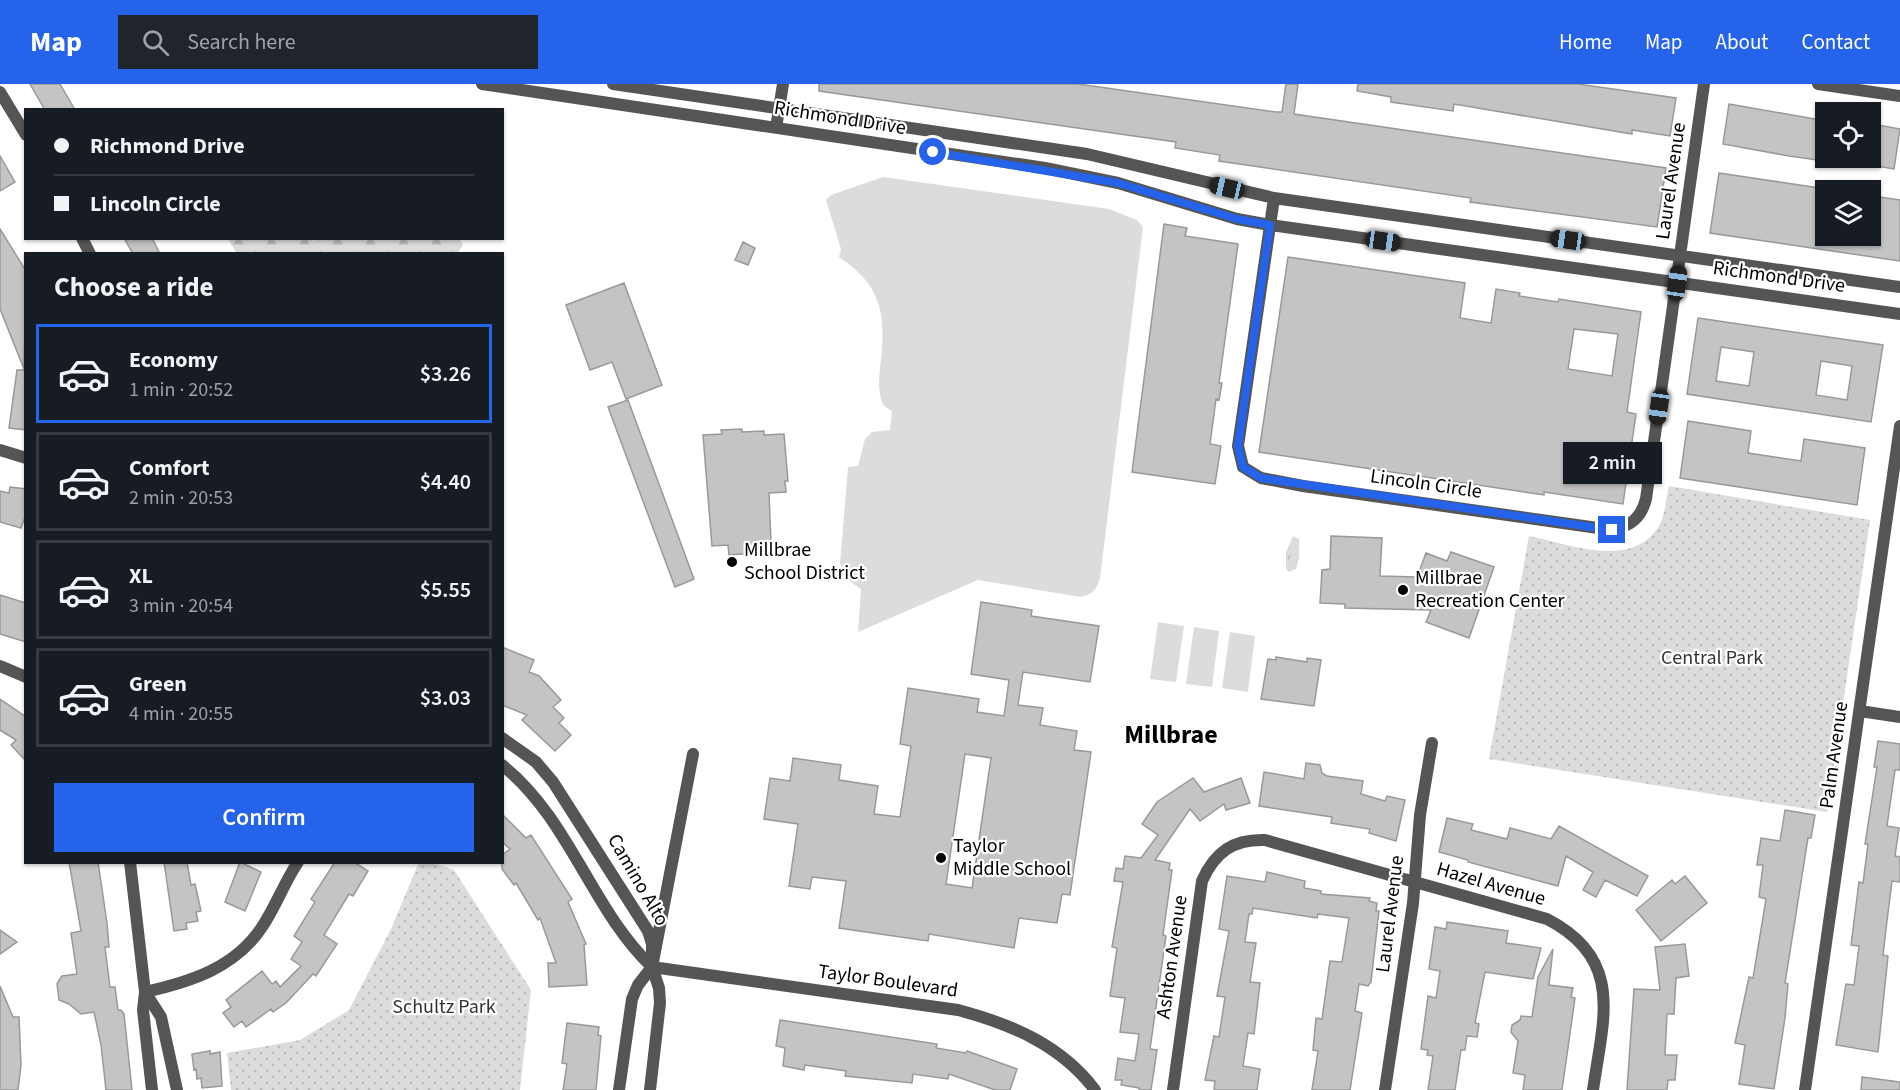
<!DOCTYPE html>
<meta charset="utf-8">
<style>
:root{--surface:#171b24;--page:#20242c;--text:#f1f3f6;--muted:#9ea1a6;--line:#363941;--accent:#2563eb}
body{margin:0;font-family:"Source Sans 3",sans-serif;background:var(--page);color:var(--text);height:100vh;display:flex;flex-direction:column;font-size:22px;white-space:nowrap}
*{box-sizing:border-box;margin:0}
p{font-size:20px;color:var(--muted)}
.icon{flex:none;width:33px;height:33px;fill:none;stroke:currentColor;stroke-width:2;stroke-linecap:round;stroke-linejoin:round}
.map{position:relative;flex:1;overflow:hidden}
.details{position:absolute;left:24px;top:168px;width:480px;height:612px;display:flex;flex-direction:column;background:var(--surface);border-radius:0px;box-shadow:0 2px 4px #0004}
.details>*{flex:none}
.banner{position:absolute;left:24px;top:24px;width:480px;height:132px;border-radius:0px;box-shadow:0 2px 4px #0004;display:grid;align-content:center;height:132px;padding:0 30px;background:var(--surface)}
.buttons{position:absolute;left:1815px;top:18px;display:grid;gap:12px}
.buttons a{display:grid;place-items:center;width:66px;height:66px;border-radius:0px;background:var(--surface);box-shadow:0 2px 4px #0004;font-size:30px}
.end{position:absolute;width:27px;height:27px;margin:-14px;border:8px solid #2563eb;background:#fff;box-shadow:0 0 0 3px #fff}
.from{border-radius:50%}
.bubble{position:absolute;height:42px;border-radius:0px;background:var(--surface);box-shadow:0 2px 4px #0004;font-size:20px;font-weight:600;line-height:42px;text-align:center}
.car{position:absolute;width:18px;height:36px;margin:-18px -9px;border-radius:8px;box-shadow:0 0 4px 2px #0007;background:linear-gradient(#222 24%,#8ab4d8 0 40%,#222 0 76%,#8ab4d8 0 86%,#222 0)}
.banner b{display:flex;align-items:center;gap:21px;height:57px;font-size:22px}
.banner b+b{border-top:2px solid var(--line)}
.banner i{width:15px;height:15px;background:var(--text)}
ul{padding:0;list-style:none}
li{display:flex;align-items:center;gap:18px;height:99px;margin:0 12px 9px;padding:0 18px;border:3px solid var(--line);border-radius:0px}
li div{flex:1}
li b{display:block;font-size:22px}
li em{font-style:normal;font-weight:600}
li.selected{border-color:var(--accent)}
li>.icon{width:54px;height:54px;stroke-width:1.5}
h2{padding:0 30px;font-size:27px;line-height:72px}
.button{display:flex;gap:12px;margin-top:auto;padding:12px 30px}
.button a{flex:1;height:69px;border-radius:0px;background:var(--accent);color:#fff;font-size:24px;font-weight:600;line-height:69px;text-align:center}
header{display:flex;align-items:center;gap:36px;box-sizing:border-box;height:84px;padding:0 30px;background:var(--accent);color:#fff}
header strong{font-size:28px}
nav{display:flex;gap:33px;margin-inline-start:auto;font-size:21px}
.search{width:420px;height:54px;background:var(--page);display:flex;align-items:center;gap:15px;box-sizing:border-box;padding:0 21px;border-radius:0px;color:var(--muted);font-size:22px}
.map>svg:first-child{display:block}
.grass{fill:url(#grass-tufts)}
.forest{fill:url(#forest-firs)}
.park{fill:url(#park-dots)}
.pitch{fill:#dcdcdc}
.building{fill:#c4c4c4;stroke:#999;stroke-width:1.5;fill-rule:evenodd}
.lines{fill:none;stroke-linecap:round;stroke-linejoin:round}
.street{stroke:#555;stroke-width:12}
.route{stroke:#2563eb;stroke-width:8}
.poi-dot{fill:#000;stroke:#fff;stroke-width:2}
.labels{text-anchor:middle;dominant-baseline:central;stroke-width:4.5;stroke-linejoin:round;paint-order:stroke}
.street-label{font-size:20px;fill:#000;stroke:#fff}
.poi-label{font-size:20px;fill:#000;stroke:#fff;text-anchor:start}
.park-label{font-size:20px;fill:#333;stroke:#fff}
.district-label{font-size:26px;font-weight:bold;fill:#000;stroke:#fff}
</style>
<header>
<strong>Map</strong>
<div class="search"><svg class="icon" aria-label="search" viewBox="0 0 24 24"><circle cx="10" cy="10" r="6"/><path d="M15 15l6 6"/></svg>Search here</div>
<nav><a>Home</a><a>Map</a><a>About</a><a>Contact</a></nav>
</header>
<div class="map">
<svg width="1900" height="1006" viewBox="0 0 1900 1006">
<defs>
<pattern id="grass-tufts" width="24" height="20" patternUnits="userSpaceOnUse" patternTransform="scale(1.5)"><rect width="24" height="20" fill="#dcdcdc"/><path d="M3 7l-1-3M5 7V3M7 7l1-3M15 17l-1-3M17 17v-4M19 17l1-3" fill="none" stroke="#bbb"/></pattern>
<pattern id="forest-firs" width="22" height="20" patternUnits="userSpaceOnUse" patternTransform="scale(1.5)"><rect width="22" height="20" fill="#dcdcdc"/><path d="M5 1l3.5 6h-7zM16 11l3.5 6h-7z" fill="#bbb"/></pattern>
<pattern id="park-dots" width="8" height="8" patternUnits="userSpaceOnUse" patternTransform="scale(1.5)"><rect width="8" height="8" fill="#dcdcdc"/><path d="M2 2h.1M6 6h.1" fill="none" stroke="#bbb" stroke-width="1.8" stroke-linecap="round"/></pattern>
</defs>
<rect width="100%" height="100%" fill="#fff"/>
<path class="grass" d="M1293,452L1299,455V474L1296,485L1289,488L1286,485V468Z"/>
<path class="forest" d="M307,155L315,157L316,154H459L463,161L457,170H237L228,155Z"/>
<path class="park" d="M1669,402L1870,436L1827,728L1489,675L1529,452C1569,460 1632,486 1659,442C1665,432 1666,414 1669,402Z
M419,778L433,779L454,786L531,906L520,1006H231L227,969L300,956L349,926L391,845Z"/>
<path class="pitch" d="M883,93L1109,125L1137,136L1143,143L1100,494C1097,505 1093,510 1081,513L978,496L858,548L861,505L844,493L840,479L848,383L858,382L865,355L872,348L890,346L892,327L883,321C877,304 879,294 881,276C886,229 881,201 839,173L841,165L826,116L831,111Z
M1158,538L1184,542L1176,598L1150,595Z
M1194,543L1219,547L1212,603L1186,600Z
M1230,548L1255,552L1248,608L1222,604Z"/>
<path class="building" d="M30,0H60L75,26H45Z
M819,0H1078L1276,28H1282L1286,0H1298L1294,30L1666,84L1657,143L1470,118L1471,114L1219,77L1220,71L1175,64L1176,58L819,7Z
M1358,0H1578L1676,14L1670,52L1632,46V50L1454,20L1453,27L1391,18V13L1357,7Z
M1729,20L1826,37V75L1824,77L1789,72L1723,60Z
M1872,40L1900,45L1894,85L1870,81Z
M0,72L15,98L0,107Z
M1719,89L1826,105V152H1875L1880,113L1900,116V177L1710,149Z
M1164,140L1187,144L1185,152L1238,160L1219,299H1222L1219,316L1216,315L1210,360L1221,362L1215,400L1132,388Z
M0,145L26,187L24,285L0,225Z
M124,154H152L160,170H133Z
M743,158L755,164L748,181L735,176Z
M1288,173L1465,199L1460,234L1491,239L1496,205L1520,209L1519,212L1558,218L1559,215L1641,228L1627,328L1636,330L1623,420L1544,408V411L1259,368ZM1574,245L1618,250L1612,292L1568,285Z
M624,199L662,301L626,315L612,278L590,286L566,221Z
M1698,234L1883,261L1871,338L1687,310ZM1721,263L1754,268L1749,302L1716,297ZM1821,277L1852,282L1847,316L1816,311Z
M17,286H26V346L9,344Z
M628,316L694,495L675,503L608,323Z
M1688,337L1751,347L1748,369L1801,377L1804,355L1865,364L1857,421L1680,394Z
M742,345V348L764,347V351L784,350L788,397H785L786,408L769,409L771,458L754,460L755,469L729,471L728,461L712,462L703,351L722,350L721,346Z
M10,403L26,405V430L21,444L0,438V407L9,409Z
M1331,452L1382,454L1380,492L1417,493L1426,469L1447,477L1451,468L1494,483L1469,554L1426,538L1431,526L1345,524V520L1320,519L1322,486L1330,485Z
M0,511L26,519V558L0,550Z
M981,518L1032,526L1031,532L1099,542L1090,598L1023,588L1018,621L1043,624L1040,641L1077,647L1074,666L1091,668L1070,811L1062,810L1057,839L1019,834L1014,864L929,850L928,857L839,844L846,797L812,793L810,805L789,802L798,740L764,735L770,694L790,697L793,674L841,681L839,696L878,702L874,730L900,733L911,662L900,660L908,604L979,615L977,628L1004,632L1009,596L971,590ZM965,670L991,674L972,804L946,800Z
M502,563L534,576L529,588L539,592L561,616L553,623L564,634L559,639L571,651L555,667L522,636L527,631L502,621Z
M1276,573L1307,578V574L1321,576L1314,622L1261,615L1268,575L1276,576Z
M0,615L26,633V677L11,661L16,656L0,646Z
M1878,657L1900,660V686H1895L1887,742L1899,744L1895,772L1900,773V798L1892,797L1887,837L1883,871L1888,872L1878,968L1836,961L1846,900L1854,901L1859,862L1851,861L1859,798L1863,799L1868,760H1865L1877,683H1874Z
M1306,679L1320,681L1322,689L1327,692L1363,697L1361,710L1385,717L1387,712L1405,716L1396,757L1369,749L1370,745L1331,739L1332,733L1259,722L1264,688L1304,695Z
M1193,694L1204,708L1241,694L1250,719L1226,726L1224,720L1200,737L1190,725L1155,776L1170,779L1169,786H1172L1163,851L1166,852L1150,965L1157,966L1151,1006H1139V1004L1121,1001L1122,996H1115L1118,974L1135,977L1139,950L1120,948L1125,914L1110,912L1117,864L1112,863L1123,798L1114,797L1116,784L1123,785L1125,772L1141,774L1158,751L1142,740L1157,718Z
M1785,726L1815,731L1811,754H1808L1785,899L1788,900L1785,934L1774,1005L1739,1000L1745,961L1735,959L1749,893L1753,894L1766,815L1759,813L1763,781H1757L1761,754L1780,757Z
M502,730L526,754L531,751L572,815L568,818L586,860L584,861L587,901L549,903L548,879H556L540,834L538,836L516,799L514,801L502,785V771L510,765L502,758Z
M1447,734L1473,740L1471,746L1507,755L1510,744L1551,755L1559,742L1648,792L1637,812L1605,796L1596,813L1583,806L1593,788L1566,772L1558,802L1468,778V776L1439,768Z
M69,778H98L107,839L109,863H105L110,903H115L118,926H121L124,930L132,1006H106L101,961L94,928L81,930L69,920L59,916L57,900L60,895L62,892L77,890L71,849L81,847Z
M164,778H187L191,801L195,800L201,827L196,828L198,837L186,839L187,845L174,847Z
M240,778L261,788L245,827L225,818Z
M335,778H354L368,787L353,812L349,810L324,851L337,860L316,892L313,890L286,919L273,928L271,925L246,943L242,937L234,943L223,929L231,923L226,916L262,887L272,900L276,897L280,903L301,882L291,875L302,858L294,852L315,818L311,815Z
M1267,788L1305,797L1304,804L1321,807V810L1370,814L1369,817L1377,819L1376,827H1379L1371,898L1368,902L1359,900L1355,927L1362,929L1350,1006H1312L1318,967L1313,966L1316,934L1322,935L1330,877L1342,878L1349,834L1318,830L1317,834L1253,824L1252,830H1249L1245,858L1256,859L1250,898L1260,899L1254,950L1248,949L1243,982L1260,985L1257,1006H1214L1215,997L1205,996L1214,952L1219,953L1225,913L1217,912L1229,847L1219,845L1227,792L1265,798Z
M1685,792L1707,819L1661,857L1636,826L1672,796L1675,800Z
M1447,838L1508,847L1506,859L1541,864L1533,895L1485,888L1475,939L1479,940L1477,953L1467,952L1465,966H1461L1455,1006H1428L1433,972L1427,971L1428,966L1421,965L1428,912L1436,914L1440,887L1429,885L1435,843L1446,845Z
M0,846L17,858L0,870Z
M1685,860L1689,892L1676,894L1674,930H1667L1665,971H1677L1675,996H1668L1667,1006H1627L1634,905L1660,906L1655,863Z
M1553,865L1549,901L1573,904L1571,913L1575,914L1562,1006H1523L1525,991L1513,989L1518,957L1511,948L1512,941L1520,936L1521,932L1532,933L1538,893Z
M0,902L13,933H19L21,981L18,1006H0Z
M780,936L937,960L936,964L966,969L967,967L1017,985L1010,1006H995L949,990L948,995L913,990L912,999L845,992L846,987L805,981L804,986L783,982L785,964L776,962Z
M567,939L599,943L598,951L601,952L596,1006H563L567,980L562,979Z
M210,967V970L220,968L222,1002L202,1004L201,994L197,995L196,985L194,986L192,970Z
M1862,993L1900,998V1006H1861Z"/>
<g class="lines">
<path class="street" d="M482,0L1045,84L1118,99L1237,135L1270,141L1900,230
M613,0L1087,70L1274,114L1900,203
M1818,0L1900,12
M0,8L26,51
M776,44L783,0
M1274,114L1238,362L1243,383L1261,394L1303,402L1612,446C1631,442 1641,434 1646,415L1704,0
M82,154L90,170
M0,366L26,374
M0,582L26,593
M1860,627L1900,633
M502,654L536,678L553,698L648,847L652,860V883L659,904L660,919L650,1006
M502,681C570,735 591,825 652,883
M130,778L145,908L143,926L152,1006
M652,883L958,926C1011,940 1061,961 1095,1006
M145,908C190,898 235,884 262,843C276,822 284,799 298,778
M145,908L161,933L177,1006
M619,1006L632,915L638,901L652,883L693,670
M1173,1006L1202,797C1215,768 1233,755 1265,756L1547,835C1625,875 1603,935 1593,1006
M1385,1006L1413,819L1420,731L1432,659
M1805,1006L1900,342"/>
</g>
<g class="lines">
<path class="route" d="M933,68L1118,99L1237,135L1270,141L1238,362L1243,383L1261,394L1612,446"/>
</g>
<g class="poi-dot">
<circle cx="732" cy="478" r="6"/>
<circle cx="1403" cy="506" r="6"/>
<circle cx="941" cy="774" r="6"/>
</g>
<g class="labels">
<g class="street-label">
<text transform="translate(840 34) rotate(9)">Richmond Drive</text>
<text transform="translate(1671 97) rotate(-82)">Laurel Avenue</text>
<text transform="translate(1779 193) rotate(8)">Richmond Drive</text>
<text transform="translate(1426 400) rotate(8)">Lincoln Circle</text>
<text transform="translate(1834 671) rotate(-82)">Palm Avenue</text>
<text transform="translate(638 796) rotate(60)">Camino Alto</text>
<text transform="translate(1491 800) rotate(16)">Hazel Avenue</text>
<text transform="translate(1390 830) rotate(-83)">Laurel Avenue</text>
<text transform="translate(1172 873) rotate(-82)">Ashton Avenue</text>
<text transform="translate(888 897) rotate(8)">Taylor Boulevard</text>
</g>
<g class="poi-label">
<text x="744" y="466">Millbrae<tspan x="744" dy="23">School District</tspan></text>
<text x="1415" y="494">Millbrae<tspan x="1415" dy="23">Recreation Center</tspan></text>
<text x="953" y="762">Taylor<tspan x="953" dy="23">Middle School</tspan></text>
</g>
<g class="park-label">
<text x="1712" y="574">Central Park</text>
<text x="444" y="923">Schultz Park</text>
</g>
<g class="district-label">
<text x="1171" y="650">Millbrae</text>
</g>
</g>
</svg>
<div class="buttons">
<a><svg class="icon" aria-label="locate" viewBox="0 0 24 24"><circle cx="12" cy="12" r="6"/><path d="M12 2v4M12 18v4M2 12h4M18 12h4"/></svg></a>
<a><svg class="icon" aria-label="layers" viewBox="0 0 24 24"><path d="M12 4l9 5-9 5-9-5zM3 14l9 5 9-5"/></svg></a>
</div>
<i class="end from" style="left:933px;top:68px"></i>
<i class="end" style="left:1612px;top:446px"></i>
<div class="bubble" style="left:1563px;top:358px;width:99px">2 min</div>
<i class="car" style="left:1227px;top:104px;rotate:283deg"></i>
<i class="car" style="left:1568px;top:156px;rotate:278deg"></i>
<i class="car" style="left:1383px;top:157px;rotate:98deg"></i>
<i class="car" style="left:1677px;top:199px;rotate:8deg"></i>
<i class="car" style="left:1659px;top:323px;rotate:188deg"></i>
<div class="banner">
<b><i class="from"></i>Richmond Drive</b>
<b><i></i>Lincoln Circle</b>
</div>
<section class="details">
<h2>Choose a ride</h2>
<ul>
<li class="selected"><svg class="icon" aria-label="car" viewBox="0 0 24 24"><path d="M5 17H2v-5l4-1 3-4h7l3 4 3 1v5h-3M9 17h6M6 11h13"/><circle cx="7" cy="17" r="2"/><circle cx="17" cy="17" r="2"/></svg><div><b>Economy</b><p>1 min · 20:52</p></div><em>$3.26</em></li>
<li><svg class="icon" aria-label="car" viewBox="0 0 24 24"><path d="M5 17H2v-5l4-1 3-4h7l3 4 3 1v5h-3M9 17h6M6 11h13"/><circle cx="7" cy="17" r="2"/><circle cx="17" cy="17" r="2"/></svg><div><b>Comfort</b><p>2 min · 20:53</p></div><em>$4.40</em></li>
<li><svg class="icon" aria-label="car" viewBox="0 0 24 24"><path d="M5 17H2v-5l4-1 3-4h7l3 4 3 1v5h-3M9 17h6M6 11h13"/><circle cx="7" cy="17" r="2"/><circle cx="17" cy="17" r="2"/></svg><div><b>XL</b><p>3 min · 20:54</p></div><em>$5.55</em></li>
<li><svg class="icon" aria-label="car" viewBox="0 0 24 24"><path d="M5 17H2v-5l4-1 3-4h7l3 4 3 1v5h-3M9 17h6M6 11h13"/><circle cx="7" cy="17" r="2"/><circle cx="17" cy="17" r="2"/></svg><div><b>Green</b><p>4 min · 20:55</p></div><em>$3.03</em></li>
</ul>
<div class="button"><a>Confirm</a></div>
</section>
</div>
